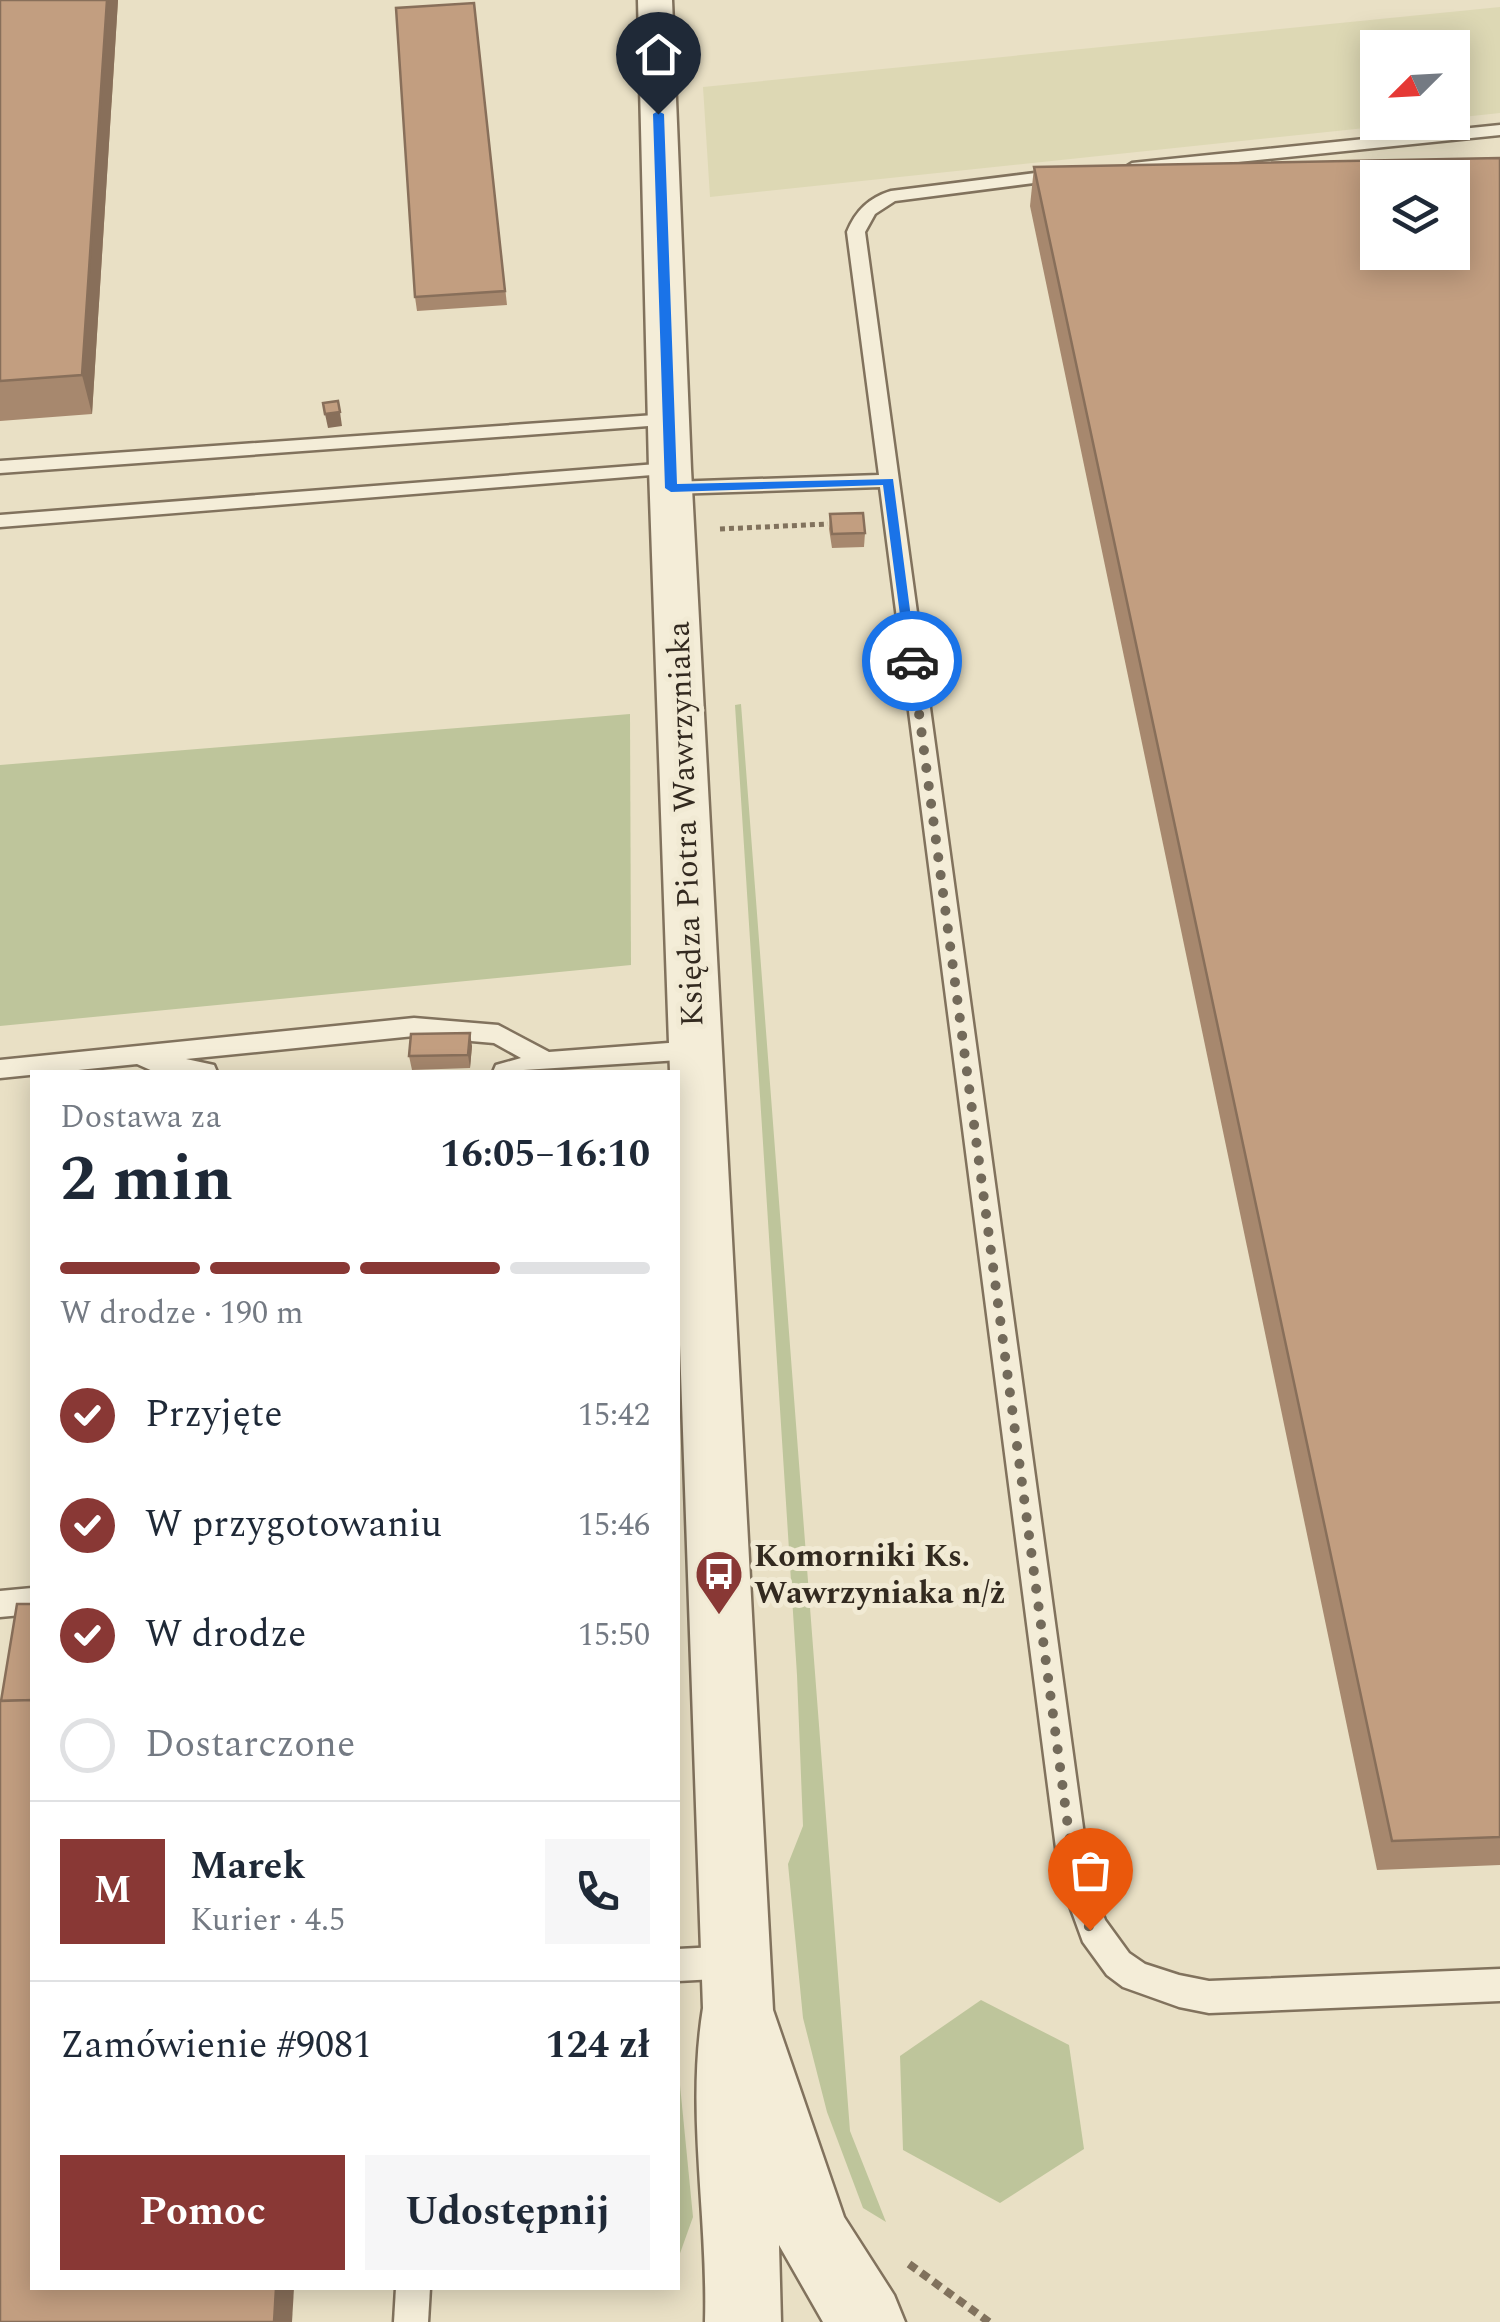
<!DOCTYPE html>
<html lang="pl">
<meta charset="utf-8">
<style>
:root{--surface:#fff;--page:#f6f6f7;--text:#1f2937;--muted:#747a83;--line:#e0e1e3;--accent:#893835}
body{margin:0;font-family:Spectral,serif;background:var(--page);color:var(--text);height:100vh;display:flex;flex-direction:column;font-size:38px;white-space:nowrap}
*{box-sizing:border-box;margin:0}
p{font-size:32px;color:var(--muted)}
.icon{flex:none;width:55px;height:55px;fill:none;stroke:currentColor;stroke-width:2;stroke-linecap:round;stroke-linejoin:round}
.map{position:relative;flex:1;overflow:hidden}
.side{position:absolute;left:30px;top:1070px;width:650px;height:1220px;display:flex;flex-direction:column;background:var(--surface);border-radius:0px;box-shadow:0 5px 25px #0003}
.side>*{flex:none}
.needle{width:65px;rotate:246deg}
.buttons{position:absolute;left:1360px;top:30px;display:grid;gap:20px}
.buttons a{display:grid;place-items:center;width:110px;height:110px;border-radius:0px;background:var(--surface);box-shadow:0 5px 25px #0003;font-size:50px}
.pin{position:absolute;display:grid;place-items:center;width:85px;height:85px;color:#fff;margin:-102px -42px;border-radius:50% 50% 50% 0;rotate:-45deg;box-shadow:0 0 10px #0007}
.pin .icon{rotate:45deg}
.courier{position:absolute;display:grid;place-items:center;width:100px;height:100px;margin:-50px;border:8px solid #1a73e8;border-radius:50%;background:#fff;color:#222;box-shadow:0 2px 12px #0007}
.summary em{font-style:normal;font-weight:700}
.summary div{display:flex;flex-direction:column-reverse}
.summary{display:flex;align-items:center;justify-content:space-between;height:170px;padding:0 30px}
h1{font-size:65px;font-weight:700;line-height:75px}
.bar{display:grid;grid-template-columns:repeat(4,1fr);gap:15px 10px;align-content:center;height:120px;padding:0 30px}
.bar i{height:12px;border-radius:8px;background:var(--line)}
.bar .on{background:var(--accent)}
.bar p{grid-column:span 4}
.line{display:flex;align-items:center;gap:25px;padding:0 30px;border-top:2px solid var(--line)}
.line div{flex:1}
.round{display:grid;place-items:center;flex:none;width:105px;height:105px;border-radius:0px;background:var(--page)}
ol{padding:0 30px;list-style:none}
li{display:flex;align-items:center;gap:30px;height:110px}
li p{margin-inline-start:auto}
li .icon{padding:10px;border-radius:50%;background:var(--accent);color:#fff;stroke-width:4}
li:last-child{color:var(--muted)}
li i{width:55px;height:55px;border:5px solid var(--line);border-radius:50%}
.cta{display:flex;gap:20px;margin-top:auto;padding:20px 30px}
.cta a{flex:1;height:115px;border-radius:0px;background:var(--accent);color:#fff;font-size:40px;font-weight:700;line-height:115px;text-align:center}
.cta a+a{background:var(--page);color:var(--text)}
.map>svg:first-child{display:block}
.farmland{fill:#ddd8b4}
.green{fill:#bec59b}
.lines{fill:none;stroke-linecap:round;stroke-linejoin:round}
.service-casing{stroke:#81725d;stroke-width:5}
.tertiary-casing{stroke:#81725d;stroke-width:5}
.path-far1{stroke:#81725d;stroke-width:5;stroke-dasharray:5 4;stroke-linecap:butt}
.path{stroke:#81725d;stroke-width:8;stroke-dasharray:9 6;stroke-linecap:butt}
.service{fill:#f4edd8;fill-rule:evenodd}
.tertiary{fill:#f4edd8;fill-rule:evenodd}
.wall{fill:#a7886e}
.shaded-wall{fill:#886f5a}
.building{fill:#c29e80;stroke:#886f5a;stroke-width:2.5;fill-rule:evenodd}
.route{fill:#1a73e8}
.done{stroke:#736a5a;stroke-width:10;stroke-dasharray:0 18}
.labels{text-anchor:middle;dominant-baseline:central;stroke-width:10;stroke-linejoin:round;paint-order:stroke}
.street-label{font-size:32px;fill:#332a20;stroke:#f1ead4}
.poi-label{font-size:32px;font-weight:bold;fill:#332a20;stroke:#f1ead4;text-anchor:start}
</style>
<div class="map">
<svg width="1500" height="2322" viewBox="0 0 1500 2322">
<rect width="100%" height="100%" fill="#e9e0c5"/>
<path class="farmland" d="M1500,7v106l-47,5 -1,-70h-74v74l35,1 -703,74 -7,-110z"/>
<g class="green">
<path d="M741,704l109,1427 36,91 -23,-14 -36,-96 -24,-94 -15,-154 15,-38 -6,-151 -62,-970z"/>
<path d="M630,714l1,251 -631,61v-261z"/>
<path d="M981,2000l88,45 15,104 -84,54 -97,-53 -3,-94z"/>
<path d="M678,2065l15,152 -15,42z"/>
</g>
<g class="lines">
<g class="service-casing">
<g id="service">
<path d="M1500,125v10l-368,38 -8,-5 8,-5z"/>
<path d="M1067,169l6,1v8l-178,23 -20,13 -10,18 225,1647 15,41 24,33 16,11 34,11 30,6 291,-12v32l-291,12 -30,-6 -56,-20 -16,-12 -24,-33 -23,-63 -180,-1392 -209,7 -10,-6 10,-6 208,-7 -32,-243c9,-22 22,-34 44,-41z"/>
<path d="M669,414l7,2v8l-676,49v-12z"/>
<path d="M670,463l7,2v8l-677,54v-12z"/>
<path d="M414,1018l84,7 51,27 146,-11 9,3 3,6 -3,6 -9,3 -202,13 3,-7 25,-7 -27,-15 -80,-7 -228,23 28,6 3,7h-62l-18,-8 -137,14v-18z"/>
<path d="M32,1588v26l-32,3v-26z"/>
<path d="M735,1946l11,5 5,11 -5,11 -11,5 -57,3v-32z"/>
<path d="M396,2288h34l-2,34h-34z"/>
</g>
</g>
<g class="tertiary-casing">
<path id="tertiary" d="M638,0h34l19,469 82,1541 71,207 50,78 11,27h-82l-44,-77 2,77h-76c3,-106 -19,-209 -2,-314l-25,-721v-215h-8l-21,-603z"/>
</g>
<path class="path-far1" d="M720,529l108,-5"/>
<path class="path" d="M909,2264l80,58"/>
<use href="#service" class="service"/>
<use href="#tertiary" class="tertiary"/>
</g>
<g class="wall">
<path d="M0,0h118l-26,414 -92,7z"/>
<path d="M474,3l33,302 -90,6 -2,-14z"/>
<path d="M1500,158v1707l-123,5 -347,-1664 4,-39z"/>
<path d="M830,514l35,19 -1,14 -32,1 -3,-19z"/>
<path d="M472,1046l-2,22 -58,2 -3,-14z"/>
</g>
<g class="shaded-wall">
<path d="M107,0h11l-26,414 -10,-39z"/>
<path d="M340,412l2,14 -14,2 -3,-14z"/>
<path d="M470,1033l2,13 -2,22 -2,-13z"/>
<path d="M276,2288h18l-2,34h-18z"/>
</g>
<g class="building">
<path d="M0,0h107l-25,375 -82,6z"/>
<path d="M474,3l31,288 -90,6 -19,-289z"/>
<path d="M1500,158v1679l-108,4 -358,-1674zM1378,178h74v74h-74z"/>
<path d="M338,401l2,11 -15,2 -2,-11z"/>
<path d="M863,513l2,20 -33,1 -2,-20z"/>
<path d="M470,1033l-2,22 -59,1 2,-22z"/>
<path d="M17,1604h15v96l-31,1z"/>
<path d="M32,1700v588h244l-2,34h-274v-621z"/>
</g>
<path class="route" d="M658,111l6,3 13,370 216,-5 24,185 -11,-3 -23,-176 -212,7 -6,-4 -12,-374z"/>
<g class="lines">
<path class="done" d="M912,661l163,1218 15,51"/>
</g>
<defs>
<g id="bus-pin" transform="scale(2.5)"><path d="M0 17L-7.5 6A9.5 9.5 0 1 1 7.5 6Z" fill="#893835" stroke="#f1ead4"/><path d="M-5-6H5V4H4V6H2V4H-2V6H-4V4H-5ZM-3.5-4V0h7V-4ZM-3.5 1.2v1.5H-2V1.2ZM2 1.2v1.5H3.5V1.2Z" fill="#fff"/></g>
</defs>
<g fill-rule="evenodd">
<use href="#bus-pin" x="719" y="1574"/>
</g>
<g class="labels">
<g class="street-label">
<text transform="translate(686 824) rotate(-92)">Księdza Piotra Wawrzyniaka</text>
</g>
<g class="poi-label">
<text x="754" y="1556">Komorniki Ks.<tspan x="754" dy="37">Wawrzyniaka n/ż</tspan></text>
</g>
</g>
</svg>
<div class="buttons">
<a><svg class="needle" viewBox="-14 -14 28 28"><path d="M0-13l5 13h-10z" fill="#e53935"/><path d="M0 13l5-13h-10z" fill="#747a83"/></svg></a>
<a><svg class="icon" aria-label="layers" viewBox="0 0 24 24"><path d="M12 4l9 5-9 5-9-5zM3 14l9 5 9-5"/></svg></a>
</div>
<div class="pin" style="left:1090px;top:1930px;background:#ea580c"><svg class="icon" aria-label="bag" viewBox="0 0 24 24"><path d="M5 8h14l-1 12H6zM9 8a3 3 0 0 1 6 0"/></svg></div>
<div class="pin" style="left:658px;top:114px;background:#1f2937"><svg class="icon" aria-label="home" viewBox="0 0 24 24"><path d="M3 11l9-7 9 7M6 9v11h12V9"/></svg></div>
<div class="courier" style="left:912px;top:661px"><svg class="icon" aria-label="car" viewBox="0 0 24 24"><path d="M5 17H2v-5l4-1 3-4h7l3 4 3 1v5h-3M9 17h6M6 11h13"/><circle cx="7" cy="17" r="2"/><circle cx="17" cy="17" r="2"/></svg></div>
<section class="side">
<div class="summary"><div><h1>2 min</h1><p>Dostawa za</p></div><em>16:05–16:10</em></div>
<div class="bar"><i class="on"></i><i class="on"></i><i class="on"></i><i></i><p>W drodze · 190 m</p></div>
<ol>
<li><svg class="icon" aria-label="check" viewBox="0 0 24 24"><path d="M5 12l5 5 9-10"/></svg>Przyjęte<p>15:42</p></li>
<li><svg class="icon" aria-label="check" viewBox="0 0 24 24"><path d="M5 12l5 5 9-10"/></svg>W przygotowaniu<p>15:46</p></li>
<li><svg class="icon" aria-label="check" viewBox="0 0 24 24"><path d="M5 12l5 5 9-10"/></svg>W drodze<p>15:50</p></li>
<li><i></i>Dostarczone</li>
</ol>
<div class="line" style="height:180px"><b class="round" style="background:var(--accent);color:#fff">M</b><div><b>Marek</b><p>Kurier · 4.5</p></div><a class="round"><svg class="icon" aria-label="phone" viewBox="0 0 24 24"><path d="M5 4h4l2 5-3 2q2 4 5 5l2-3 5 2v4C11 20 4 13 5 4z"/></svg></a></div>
<div class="line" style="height:130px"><div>Zamówienie #9081</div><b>124 zł</b></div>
<div class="cta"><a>Pomoc</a><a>Udostępnij</a></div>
</section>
</div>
